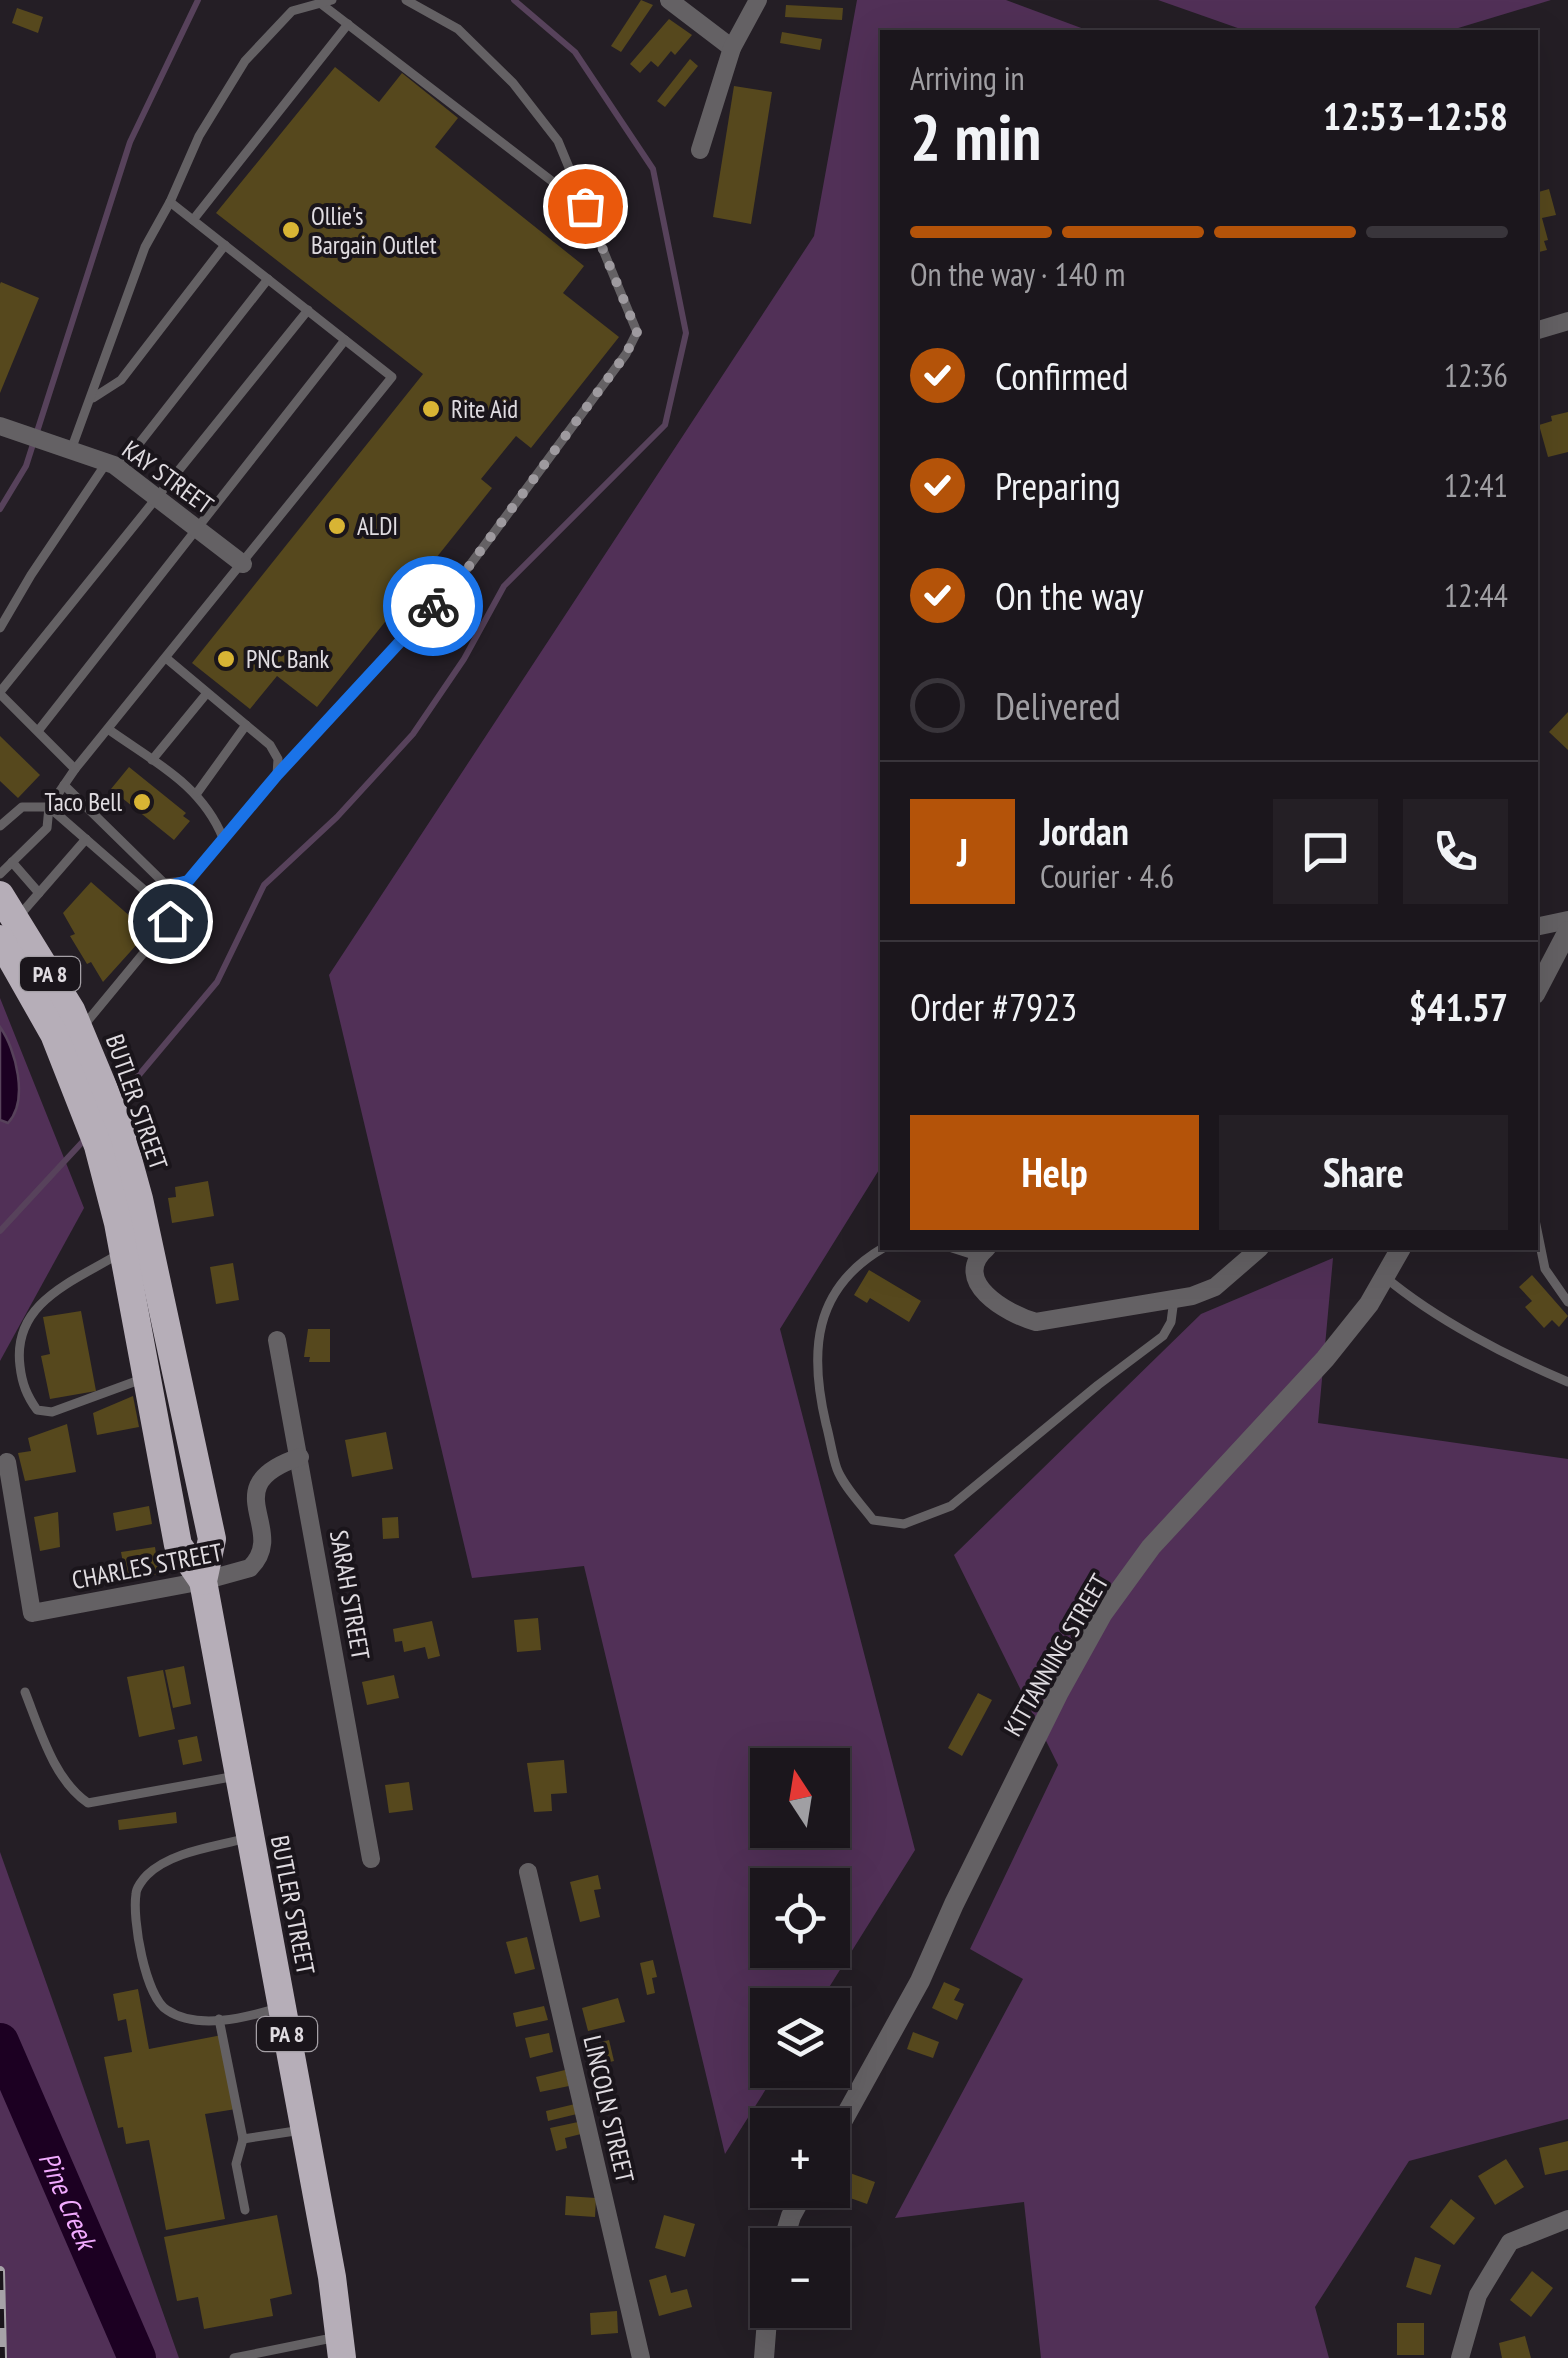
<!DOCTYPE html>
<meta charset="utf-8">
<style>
:root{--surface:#1b161c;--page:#241f25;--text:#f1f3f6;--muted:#a09fa3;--line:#39353b;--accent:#b45309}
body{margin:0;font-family:"PT Sans Narrow",sans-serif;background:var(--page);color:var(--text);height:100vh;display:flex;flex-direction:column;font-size:38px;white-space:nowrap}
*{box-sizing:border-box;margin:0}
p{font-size:32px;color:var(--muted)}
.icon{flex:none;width:55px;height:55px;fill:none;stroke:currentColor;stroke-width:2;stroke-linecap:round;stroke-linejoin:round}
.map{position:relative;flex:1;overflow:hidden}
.side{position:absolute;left:880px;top:30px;width:658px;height:1220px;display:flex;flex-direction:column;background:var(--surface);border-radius:0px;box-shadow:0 10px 40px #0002,0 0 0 2px var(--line)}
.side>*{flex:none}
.needle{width:65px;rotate:348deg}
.fabs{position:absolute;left:750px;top:1748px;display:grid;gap:20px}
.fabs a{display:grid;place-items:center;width:100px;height:100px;border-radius:0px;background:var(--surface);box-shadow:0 10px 40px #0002,0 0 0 2px var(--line);font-size:50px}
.pin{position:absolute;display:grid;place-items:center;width:85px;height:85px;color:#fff;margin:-42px;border:5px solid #fff;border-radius:50%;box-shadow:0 2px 10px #0007}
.courier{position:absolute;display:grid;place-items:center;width:100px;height:100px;margin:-50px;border:8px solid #1a73e8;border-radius:50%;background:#fff;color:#222;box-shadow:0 2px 12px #0007}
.overview em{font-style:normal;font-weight:800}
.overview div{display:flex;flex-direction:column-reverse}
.overview{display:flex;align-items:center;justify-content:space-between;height:170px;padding:0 30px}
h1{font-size:65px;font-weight:800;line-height:75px}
.bar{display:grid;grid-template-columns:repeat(4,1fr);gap:15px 10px;align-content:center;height:120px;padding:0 30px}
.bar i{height:12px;border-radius:8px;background:var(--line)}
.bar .on{background:var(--accent)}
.bar p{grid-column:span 4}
.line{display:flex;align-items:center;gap:25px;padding:0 30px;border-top:2px solid var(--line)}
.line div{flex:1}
.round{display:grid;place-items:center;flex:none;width:105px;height:105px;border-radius:0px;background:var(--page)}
ol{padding:0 30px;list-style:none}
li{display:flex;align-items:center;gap:30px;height:110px}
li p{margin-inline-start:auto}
li .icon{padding:10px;border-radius:50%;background:var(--accent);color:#fff;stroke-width:4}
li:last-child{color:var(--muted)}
li i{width:55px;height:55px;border:5px solid var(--line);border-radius:50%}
.cta{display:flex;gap:20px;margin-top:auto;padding:20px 30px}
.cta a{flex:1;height:115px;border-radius:0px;background:var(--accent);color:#fff;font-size:40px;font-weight:800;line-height:115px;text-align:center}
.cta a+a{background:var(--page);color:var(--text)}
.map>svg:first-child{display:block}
.green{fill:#513057;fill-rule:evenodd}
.water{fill:#1c0022;stroke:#57425b;stroke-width:2.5}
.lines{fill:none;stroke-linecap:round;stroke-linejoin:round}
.stream{stroke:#57425b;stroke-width:6}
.river{stroke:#1c0022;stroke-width:38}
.building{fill:#56481d}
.service{stroke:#646164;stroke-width:9}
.minor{stroke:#646164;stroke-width:18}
.tertiary{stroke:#646164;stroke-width:20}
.trunk{stroke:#b6aeb8;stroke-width:28}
.rail-casing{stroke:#a6a2a7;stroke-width:10}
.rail{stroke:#1a151b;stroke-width:6;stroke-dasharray:19;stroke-linecap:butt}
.done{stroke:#9e9a9f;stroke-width:10;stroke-dasharray:0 18}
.route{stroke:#1a73e8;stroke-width:12}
.poi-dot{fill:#d8b434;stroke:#1a151b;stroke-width:4}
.labels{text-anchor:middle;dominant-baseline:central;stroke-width:8;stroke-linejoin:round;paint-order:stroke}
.shield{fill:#1a151b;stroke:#a5a0a6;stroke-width:2.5}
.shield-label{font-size:22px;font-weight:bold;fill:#e0dce1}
.poi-label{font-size:25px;fill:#e0dce1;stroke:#1a151b;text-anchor:start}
.street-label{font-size:25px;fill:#e0dce1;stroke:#1a151b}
.water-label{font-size:28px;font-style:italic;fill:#f1aafe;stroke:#1a151b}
</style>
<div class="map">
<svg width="1568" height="2358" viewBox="0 0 1568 2358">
<rect width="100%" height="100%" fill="#241e25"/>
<g class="green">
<path d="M857,0h149l86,32h-210v1133l-102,164 135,521 -97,155h-50v65h10l-53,84 -141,-588 -112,12 -143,-603 485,-739zM832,1765v65h-64v-65zM832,1885v65h-64v-65z"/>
<path d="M1158,0h393l-106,32h-196z"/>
<path d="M0,998l84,210 -84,153z"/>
<path d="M1333,1258l-15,165 250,36v660l-159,42 -94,146 14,51h-288l-17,-156 -129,16 128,-239 -53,-30 88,-184 -104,-210 247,-241z"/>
<path d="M0,1852l179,506h-179z"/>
</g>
<path class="water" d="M0,1027c16,22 29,74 8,96l-8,-3z"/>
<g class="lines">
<g class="stream">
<path d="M0,509l26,-43 104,-324 68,-142"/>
<path d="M118,1100l99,-118 47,-97 73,-68 76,-83 51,-75 40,-73 161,-161 21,-92 -33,-164 -78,-117 -61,-52"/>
<path d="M0,1231l87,-94"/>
</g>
<path class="river" id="s1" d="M0,2042l137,316"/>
</g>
<g class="building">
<path d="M641,0l12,5 -32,47 -10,-6z"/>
<path d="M786,5l57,3 -1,12 -57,-3z"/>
<path d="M17,8l26,9 -5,16 -26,-10z"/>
<path d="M669,19l23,16 -17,20 -4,-4 -13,16 -7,-6 -11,12 -10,-9z"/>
<path d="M782,32l40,7 -2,11 -40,-7z"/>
<path d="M690,59l8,7 -33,41 -8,-6z"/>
<path d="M335,67l44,35 23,-29 56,45 -23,29 149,119 -21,27 56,44 -88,111 -15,-12 -35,43 11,9 -175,219 -40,-31 -27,33 -58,-46 231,-289 -207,-161z"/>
<path d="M734,86l38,6 -21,132 -38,-7z"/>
<path d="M1549,189l7,26 -14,3 6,22 -4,1 3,9 -12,3v-60z"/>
<path d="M1,282l38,16 -39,95v-109z"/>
<path d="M1568,412v40l-20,5 -9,-32 13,-4 -1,-5z"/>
<path d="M1568,712v38l-19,-18z"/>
<path d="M0,736l40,39 -22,23 -18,-17z"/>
<path d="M129,767l57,46 -3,3 7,5 -16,19 -63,-51z"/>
<path d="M91,882l57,50 -45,50 -12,-20 -4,2 -17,-28 5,-2 -12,-21z"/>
<path d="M208,1181l6,35 -42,7 -4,-25 8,-1 -1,-10z"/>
<path d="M233,1263l6,37 -23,4 -6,-37z"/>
<path d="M869,1270l52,31 -12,21 -39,-24 -3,5 -13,-8z"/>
<path d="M1532,1275l36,41 -9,11 -7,-7 -8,8 -19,-21 7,-6 -13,-14z"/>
<path d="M81,1311l15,80 -46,8 -9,-43 9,-2 -7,-37z"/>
<path d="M308,1329h22v33h-21l1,-5h-6z"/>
<path d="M133,1396l6,31 -42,8 -4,-22z"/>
<path d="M67,1424l9,48 -51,9 -7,-28 13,-2 -3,-13z"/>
<path d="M386,1432l7,37 -41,8 -7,-37z"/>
<path d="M149,1506l3,18 -36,7 -3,-18z"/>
<path d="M58,1512l2,35 -20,4 -6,-34z"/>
<path d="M398,1517l1,21 -16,1 -1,-21z"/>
<path d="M155,1547l4,27 -33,5 -5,-27z"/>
<path d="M538,1618l3,32 -24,2 -3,-32z"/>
<path d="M432,1621l8,35 -12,3 -3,-12 -21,5 -2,-11 -7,1 -2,-13z"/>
<path d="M184,1666l7,38 -18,4 -8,-38z"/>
<path d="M163,1670l12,59 -36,8 -12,-60z"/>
<path d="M394,1675l5,23 -32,7 -5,-23z"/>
<path d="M978,1693l14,7 -30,56 -14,-8z"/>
<path d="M197,1736l5,25 -19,4 -5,-25z"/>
<path d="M564,1760l3,33 -16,1 1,17 -18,1 -7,-49z"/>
<path d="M409,1782l4,28 -24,3 -4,-28z"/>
<path d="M176,1812l1,11 -58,7 -1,-10z"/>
<path d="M598,1875l3,14 -7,1 6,27 -20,5 -10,-40z"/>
<path d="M527,1937l8,32 -20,5 -9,-32z"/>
<path d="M653,1960l4,17 -5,1 3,15 -8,2 -7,-32z"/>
<path d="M944,1982l16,7 -6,11 10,4 -7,16 -25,-12z"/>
<path d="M138,1989l11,60 73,-14 14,74 -31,5 20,105 -59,11 -17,-90 -23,4 -3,-17 -5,1 -14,-71 28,-5 -6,-33 -8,2 -5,-27z"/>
<path d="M618,1998l7,24 -37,9 -6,-23z"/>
<path d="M544,2006l4,14 -32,7 -3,-14z"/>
<path d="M913,2032l26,10 -6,16 -26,-9z"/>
<path d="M549,2033l4,19 -23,6 -5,-20z"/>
<path d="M609,2040l5,21 -17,4 -5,-20z"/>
<path d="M565,2070l4,16 -29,6 -4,-15z"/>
<path d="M575,2104l2,10 -29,7 -2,-10z"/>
<path d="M578,2122l3,12 -16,4 2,10 -11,3 -6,-23z"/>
<path d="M1568,2141v29l-23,5 -6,-27z"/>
<path d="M1506,2159l18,28 -29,18 -17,-29z"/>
<path d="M847,2172l28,10 -8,22 -28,-10z"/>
<path d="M566,2196l30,2 -1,19 -30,-2z"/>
<path d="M1451,2199l24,19 -21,27 -24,-18z"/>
<path d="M277,2215l15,79 -22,5 3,17 -69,13 -6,-32 -21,4 -13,-64z"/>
<path d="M664,2215l31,9 -10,33 -30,-9z"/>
<path d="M1415,2257l26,8 -10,30 -25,-8z"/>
<path d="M1532,2271l21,17 -22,29 -21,-17z"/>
<path d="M666,2275l5,18 16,-4 5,18 -33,9 -10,-36z"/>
<path d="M617,2311l1,22 -27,2 -1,-22z"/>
<rect x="1397" y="2323" width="27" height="32"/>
<path d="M1525,2336l6,22h-29l-3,-15z"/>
</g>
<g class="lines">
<g class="service">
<path d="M320,3l263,202"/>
<path d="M193,220l155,-196"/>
<path d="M93,398l28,-18 104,-135"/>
<path d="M71,450l74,-203 25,-45 29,-66 46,-75 47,-50 40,-11"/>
<path d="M120,468l148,-189"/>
<path d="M0,628l31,-53 76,-113"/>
<path d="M166,658l104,87 8,14 -1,16"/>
<path d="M0,692l308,-382"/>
<path d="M0,694l75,75"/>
<path d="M108,729c46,33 93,55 115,109"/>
<path d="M38,731l307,-391"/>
<path d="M152,760l55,-67"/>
<path d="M64,785l100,98 24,-2 89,-106 190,-206 159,-215 11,-22 -79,-191 -45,-58 -55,-54 -52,-29"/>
<path d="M197,793l49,-68"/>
<path d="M0,826l22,-19h27l110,96 11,18 -85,103"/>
<path d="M12,862l27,31"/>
<path d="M0,874l47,-46 2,-21 26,-38 317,-392 -222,-175"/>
<path d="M19,916l67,-77"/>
<path d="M170,921l12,-19 -6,-18"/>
<path d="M1535,1220l10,49 23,33"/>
<path d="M883,1248c-70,41 -74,104 -57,176 4,14 6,31 11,45 7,18 24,35 36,51l31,4 47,-18 147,-121 65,-49 8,-14 3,-23"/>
<path d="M952,1248l25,8"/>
<path d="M117,1255c-45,27 -105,48 -97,111 2,18 7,30 17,44l15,2 90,-33"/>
<path d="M1385,1277c50,42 123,80 183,105"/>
<path d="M25,1692c15,38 29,88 63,111l148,-27"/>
<path d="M247,1838c-32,9 -75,13 -100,37 -4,4 -11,13 -11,19 -4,25 9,102 31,116 31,21 80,7 112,-2"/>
<path d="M219,2019l24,120 59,-9"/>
<path d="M243,2139l-7,25 9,46"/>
<path d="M234,2358l103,-21"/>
</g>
<g class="minor">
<path d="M669,0l63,48"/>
<path d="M700,150l32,-102 26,-48"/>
<path d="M1535,331l33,-10"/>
<path d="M0,426l114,39 129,99"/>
<path d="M1535,927l33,-7"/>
<path d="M987,1248c-38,33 20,66 49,74l156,-26 23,-9 45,-39"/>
<path d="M277,1340l94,519"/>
<path d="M7,1462l25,151 171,-32 47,-13c40,-39 -38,-82 50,-111"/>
<path d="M528,1872l113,486"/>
<path d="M1460,2358l18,-63 32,-53 58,-23"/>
</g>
<g class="tertiary">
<path d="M1535,994l33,-63"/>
<path d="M832,2140l88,-159 34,-77 104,-210 45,-81 48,-66 174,-188 44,-55 32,-56"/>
<path d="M782,2245l9,-29 14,-26"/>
<path d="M764,2358l4,-51"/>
</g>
<g class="trunk">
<path d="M0,895l71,115 47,113 21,76 73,340 -9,42 129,696 10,81"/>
<path d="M0,939l54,95 44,112 20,77 60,322 25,36"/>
</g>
<g class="rail-casing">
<path id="rail" d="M0,2271l2,87"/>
</g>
<use href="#rail" class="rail"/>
</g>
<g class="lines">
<path class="done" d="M433,606l34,-37 159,-215 11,-22 -52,-126"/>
<path class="route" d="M170,921l12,-19 -6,-18 12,-3 89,-106 156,-169"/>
</g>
<g class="poi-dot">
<circle cx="291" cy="230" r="10"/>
<circle cx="431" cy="409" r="10"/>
<circle cx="337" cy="526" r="10"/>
<circle cx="226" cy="659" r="10"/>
<circle cx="142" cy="802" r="10"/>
</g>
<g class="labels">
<g class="shield">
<rect x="20" y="957" width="60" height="34" rx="8"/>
<rect x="257" y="2017" width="60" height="34" rx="8"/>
</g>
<g class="shield-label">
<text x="50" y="974">PA 8</text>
<text x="287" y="2034">PA 8</text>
</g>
<g class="poi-label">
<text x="311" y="216">Ollie's<tspan x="311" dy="29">Bargain Outlet</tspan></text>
<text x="451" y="409">Rite Aid</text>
<text x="357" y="526">ALDI</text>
<text x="246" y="659">PNC Bank</text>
<text x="122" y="802" text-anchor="end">Taco Bell</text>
</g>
<g class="street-label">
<text transform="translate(168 477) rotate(36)">KAY STREET</text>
<text transform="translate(137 1102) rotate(71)">BUTLER STREET</text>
<text transform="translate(147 1566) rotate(-11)">CHARLES STREET</text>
<text transform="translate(350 1595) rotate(80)">SARAH STREET</text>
<text transform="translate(1056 1655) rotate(-60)">KITTANNING STREET</text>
<text transform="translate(293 1905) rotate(79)">BUTLER STREET</text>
<text transform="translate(609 2109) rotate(77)">LINCOLN STREET</text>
</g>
<g class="water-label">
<text stroke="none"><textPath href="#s1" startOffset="172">Pine Creek</textPath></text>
</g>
</g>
</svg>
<div class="fabs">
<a><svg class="needle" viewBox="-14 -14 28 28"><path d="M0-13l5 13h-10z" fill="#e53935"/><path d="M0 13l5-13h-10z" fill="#a09fa3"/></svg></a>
<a><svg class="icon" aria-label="locate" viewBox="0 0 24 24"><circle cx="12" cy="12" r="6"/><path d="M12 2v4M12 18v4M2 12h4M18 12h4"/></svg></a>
<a><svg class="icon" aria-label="layers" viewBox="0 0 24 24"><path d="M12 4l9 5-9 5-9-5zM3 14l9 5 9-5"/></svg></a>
<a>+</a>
<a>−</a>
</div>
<div class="pin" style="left:585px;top:206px;background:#ea580c"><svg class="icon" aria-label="bag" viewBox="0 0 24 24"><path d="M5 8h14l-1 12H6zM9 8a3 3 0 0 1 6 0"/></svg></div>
<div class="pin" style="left:170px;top:921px;background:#1f2937"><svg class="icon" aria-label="home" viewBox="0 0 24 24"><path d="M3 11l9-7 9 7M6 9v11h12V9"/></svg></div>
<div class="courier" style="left:433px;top:606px"><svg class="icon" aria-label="bike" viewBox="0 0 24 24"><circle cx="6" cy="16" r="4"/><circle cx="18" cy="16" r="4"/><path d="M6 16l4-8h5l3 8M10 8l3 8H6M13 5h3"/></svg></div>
<section class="side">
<div class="overview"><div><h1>2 min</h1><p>Arriving in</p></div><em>12:53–12:58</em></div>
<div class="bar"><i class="on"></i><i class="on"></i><i class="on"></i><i></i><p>On the way · 140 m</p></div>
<ol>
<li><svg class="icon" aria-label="check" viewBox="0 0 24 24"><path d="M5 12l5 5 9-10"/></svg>Confirmed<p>12:36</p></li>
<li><svg class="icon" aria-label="check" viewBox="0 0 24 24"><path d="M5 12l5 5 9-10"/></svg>Preparing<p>12:41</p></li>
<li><svg class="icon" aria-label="check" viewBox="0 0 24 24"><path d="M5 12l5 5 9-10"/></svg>On the way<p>12:44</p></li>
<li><i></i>Delivered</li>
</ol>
<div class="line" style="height:180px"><b class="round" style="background:var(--accent);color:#fff">J</b><div><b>Jordan</b><p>Courier · 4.6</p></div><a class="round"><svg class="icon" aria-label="chat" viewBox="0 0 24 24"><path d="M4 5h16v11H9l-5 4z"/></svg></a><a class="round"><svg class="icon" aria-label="phone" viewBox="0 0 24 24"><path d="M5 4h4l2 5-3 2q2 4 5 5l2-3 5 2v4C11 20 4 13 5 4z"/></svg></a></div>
<div class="line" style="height:130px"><div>Order #7923</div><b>$41.57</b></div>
<div class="cta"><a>Help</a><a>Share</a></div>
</section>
</div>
